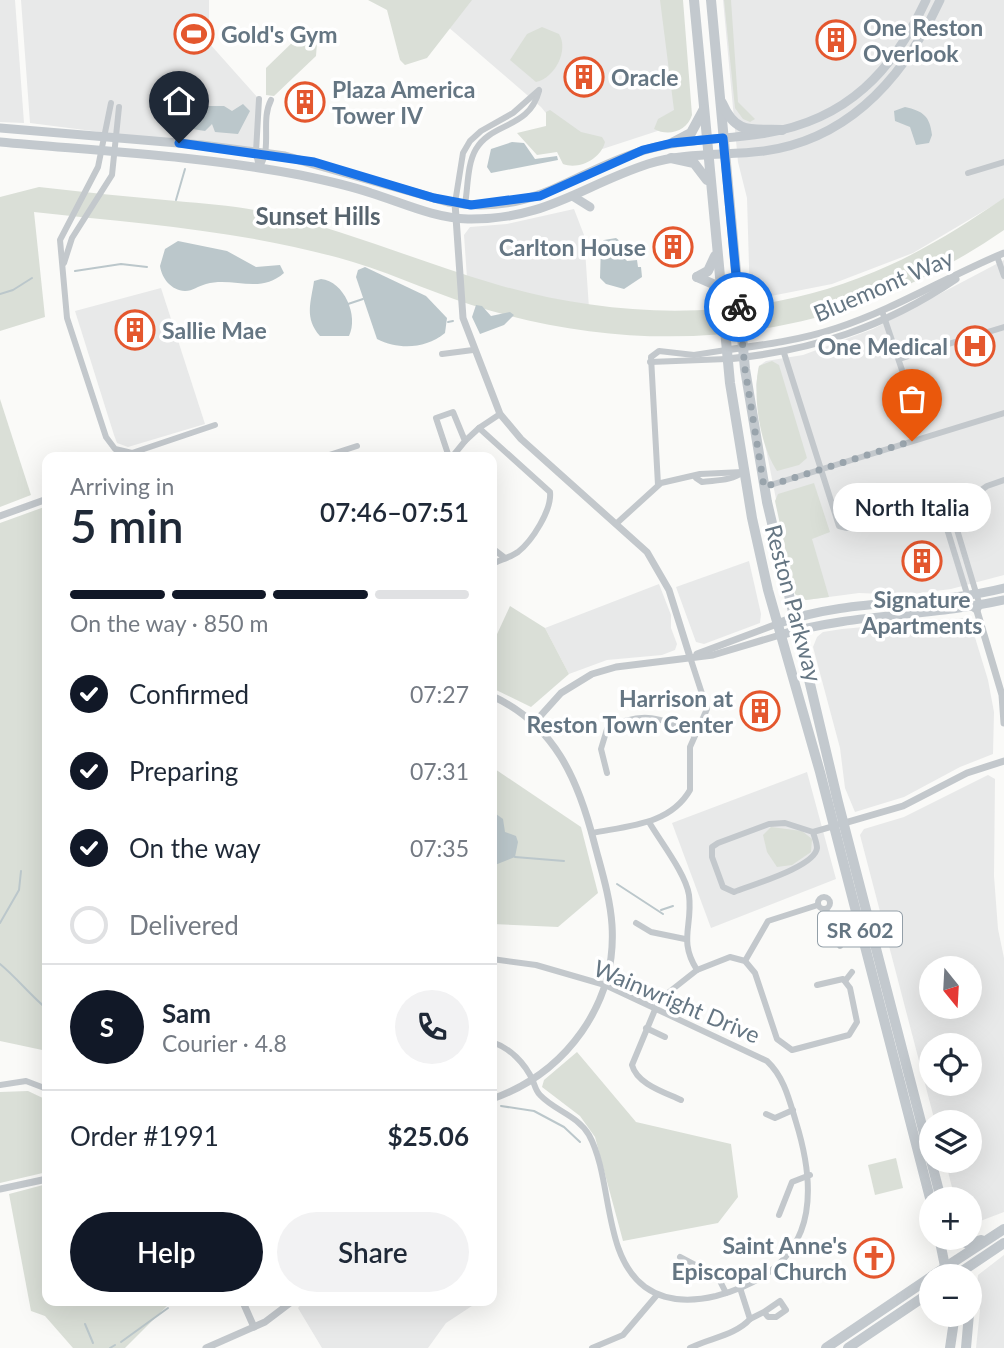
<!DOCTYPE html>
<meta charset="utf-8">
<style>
:root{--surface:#fff;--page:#f2f2f3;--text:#1f2937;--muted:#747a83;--line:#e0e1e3;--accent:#111827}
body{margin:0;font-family:Lato,sans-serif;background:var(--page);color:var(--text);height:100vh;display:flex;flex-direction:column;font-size:26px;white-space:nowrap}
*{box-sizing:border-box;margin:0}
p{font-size:23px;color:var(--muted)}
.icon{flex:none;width:38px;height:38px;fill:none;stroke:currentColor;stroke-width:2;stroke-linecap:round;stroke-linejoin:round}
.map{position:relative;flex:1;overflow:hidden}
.sheet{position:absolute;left:42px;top:452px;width:455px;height:854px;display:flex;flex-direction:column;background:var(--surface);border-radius:14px;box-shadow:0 7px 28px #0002}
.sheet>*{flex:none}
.needle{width:46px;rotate:162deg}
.tools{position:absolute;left:919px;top:956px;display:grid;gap:14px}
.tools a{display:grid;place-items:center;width:63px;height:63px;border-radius:50%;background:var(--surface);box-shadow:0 7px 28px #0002;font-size:35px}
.pin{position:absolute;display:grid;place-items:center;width:60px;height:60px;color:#fff;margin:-72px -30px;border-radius:50% 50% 50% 0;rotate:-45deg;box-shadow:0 0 7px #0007}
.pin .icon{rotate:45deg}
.courier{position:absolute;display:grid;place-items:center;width:70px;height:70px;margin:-35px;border:5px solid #1a73e8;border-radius:50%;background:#fff;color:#222;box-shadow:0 2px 9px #0007}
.bubble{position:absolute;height:49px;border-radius:24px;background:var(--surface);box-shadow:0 7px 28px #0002;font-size:23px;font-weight:600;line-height:49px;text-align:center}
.head em{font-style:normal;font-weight:600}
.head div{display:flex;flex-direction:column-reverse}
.head{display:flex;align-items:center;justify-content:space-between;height:119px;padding:0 28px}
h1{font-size:46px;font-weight:600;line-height:52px}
.bar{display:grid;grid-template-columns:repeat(4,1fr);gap:10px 7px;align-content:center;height:84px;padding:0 28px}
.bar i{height:9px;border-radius:5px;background:var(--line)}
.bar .active{background:var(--accent)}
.bar p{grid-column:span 4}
.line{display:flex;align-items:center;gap:18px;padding:0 28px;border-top:2px solid var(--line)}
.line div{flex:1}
.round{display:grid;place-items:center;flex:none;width:74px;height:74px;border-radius:37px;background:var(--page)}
ol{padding:0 28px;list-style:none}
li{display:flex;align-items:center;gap:21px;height:77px}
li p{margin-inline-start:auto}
li .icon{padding:7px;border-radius:50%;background:var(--accent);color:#fff;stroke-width:4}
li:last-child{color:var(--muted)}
li i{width:38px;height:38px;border:4px solid var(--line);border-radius:50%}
.cta{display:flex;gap:14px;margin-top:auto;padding:14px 28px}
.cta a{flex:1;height:80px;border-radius:42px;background:var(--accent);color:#fff;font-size:28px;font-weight:600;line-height:80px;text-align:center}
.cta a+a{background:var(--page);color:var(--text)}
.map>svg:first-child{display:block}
.built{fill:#e8e9e9;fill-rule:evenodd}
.green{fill:#dadfd7}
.water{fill:#bbc7cb}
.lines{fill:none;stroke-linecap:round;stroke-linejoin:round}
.stream{stroke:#bbc7cb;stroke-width:2}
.minor{stroke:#c3c8cc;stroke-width:6}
.tertiary{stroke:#c3c8cc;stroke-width:7}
.secondary{stroke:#c3c9ce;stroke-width:9}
.primary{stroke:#c3c9ce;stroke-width:10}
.done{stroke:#99a4ac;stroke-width:7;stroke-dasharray:0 12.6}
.route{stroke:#1a73e8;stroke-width:9}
.labels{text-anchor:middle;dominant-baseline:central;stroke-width:7;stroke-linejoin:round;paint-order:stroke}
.shield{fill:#fff;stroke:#939fa8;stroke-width:2}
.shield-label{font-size:21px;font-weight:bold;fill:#657683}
.poi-label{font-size:23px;font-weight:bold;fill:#657683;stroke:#fff;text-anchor:start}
.street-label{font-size:23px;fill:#657683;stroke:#fff}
.neighbourhood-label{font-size:24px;font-weight:bold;fill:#57646e;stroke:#fff}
</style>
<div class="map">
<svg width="1004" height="1348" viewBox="0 0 1004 1348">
<rect width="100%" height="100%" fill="#fafaf8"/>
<g class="built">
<path d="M0,0h15l9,123 -24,-1z"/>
<path d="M21,0h188v43l50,56 -3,53 -226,-29z"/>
<path d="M464,0h208l13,122 -104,34 -40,-49 -94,-81z"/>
<path d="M723,0h281v199l-91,54 -81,31 -82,16 -3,-102 -9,-36z"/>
<path d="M574,209l10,26 5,73 -63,-11 -59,-19 -3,-43 6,-8 37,-3z"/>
<path d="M1004,260v315l-53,14 -46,6 -46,-2 -53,7 -11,-6 -32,-160 -7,-49 3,-19 7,-5 37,-6 70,-26z"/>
<path d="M161,288l44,136 -77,23 -11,-4 -3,-8 -39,-124z"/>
<path d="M749,561l12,53 -1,9 -56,21 -8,-2 -20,-55z"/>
<path d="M659,584l12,31v13l6,16 -2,6 -13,5 -55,5 -38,14 -24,-46z"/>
<path d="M964,618l6,3 18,59 6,32 -1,42 -33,13 -56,30 -49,15 -10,-24 -5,-40 -27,-101 4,-10 6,-5 19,-3z"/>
<path d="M807,772l29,107 -125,49 -39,-105z"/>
<path d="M988,775l7,4 -1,97 4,53 6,29v254l-29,11 -5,-2v-22h-15l-10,-39h25v-38h-35l-75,-287 4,-6 40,-12zM931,968h39v38h-39zM931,1045h39v38h-39z"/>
<path d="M1004,1255v93h-28l4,-38 -4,-18 2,-17z"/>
<path d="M305,1300h176l-35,23 -18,25h-106l-24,-40z"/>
</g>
<g class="green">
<path d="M368,0h104l-45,58 -22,7 -5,-5 -13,-50z"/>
<path d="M660,0h23l9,115c-5,16 -23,22 -38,14l4,-10 16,-9z"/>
<path d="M724,0h7l7,102 17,17 -5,3 -7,-3 -8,-11z"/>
<path d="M542,27l17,7c10,16 -4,44 -23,48l-26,-22 17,-26z"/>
<path d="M307,35l10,8 -1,13 -42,40 -8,-1v-27l33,-32z"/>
<path d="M550,110l31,22 21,5 3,5c-4,17 -26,28 -42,22l-6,-12 -20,3 -20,-22 29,-7v-14z"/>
<path d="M39,187c45,5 91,10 137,14 32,3 62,5 94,12 76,17 147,48 222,70 130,39 273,40 398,-18 40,-18 77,-42 114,-67v32c-156,108 -334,132 -516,80 -46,-13 -89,-34 -135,-48 -104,-31 -211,-38 -319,-50l11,105 -45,14v-134z"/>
<path d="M772,361l7,4 28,93 -8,7 -22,6c-17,-25 -25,-76 -18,-105z"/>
<path d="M0,399l31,96 -31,12z"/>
<path d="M814,483l16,49 -18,7 17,58 -23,3 -11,-6 -20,-93 3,-7z"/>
<path d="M47,506v545l-47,-10v-518z"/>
<path d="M510,606l35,22 24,46 -38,33 -39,-19v-43z"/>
<path d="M492,767l89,60 17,66 -40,34 -66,-3z"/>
<path d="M771,827l31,4 10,8 -1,13 -19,13 -15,2 -10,-15 -4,-17z"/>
<path d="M577,1052l59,70 95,22 7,53 -20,26 -95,18 -28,-104 -15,-21 -38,-29 2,-7z"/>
<path d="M28,1091l19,9v72l-47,11v-91z"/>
<path d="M896,1158l7,30 -28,7 -7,-30z"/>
<path d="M47,1184v116h126l-48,48h-52l-28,-32 -14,-5 -22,-117z"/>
</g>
<g class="water">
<path d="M243,104l7,7 -12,23 -23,-2 -3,-8 -7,7 -19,-3 -2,-9 17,-13h23l8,5z"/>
<path d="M905,107c18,4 25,9 27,28l-3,8 -13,2 -6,-18 -15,-6 -1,-10z"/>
<path d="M512,142l12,1 11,16 22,-3 1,4 -67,13 -4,-6 4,-18z"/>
<path d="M616,238c9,6 4,16 11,23l10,-1 1,7h3l1,10 -18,12 -18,-5 -6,-6 1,-35 3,-3z"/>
<path d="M178,241l49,10 29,16 24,-2 4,8c-25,22 -51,3 -78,11 -8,2 -13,7 -21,7 -14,-1 -23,-12 -25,-25l5,-17z"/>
<path d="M365,267l61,29 21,22 -2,15c-20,16 -46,17 -68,6l-21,-62 2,-7z"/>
<path d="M321,279c23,2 38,37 28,57h-29c-16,-18 -9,-34 -6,-55z"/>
<path d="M476,305l6,1 9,10 19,-4 4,3 -10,10 -24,9 -8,-17z"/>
<path d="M492,811l11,8 2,13 11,4 2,6 -3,15 -20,8h-3z"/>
</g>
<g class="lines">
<g class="stream">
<path d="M176,200l9,-31"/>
<path d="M75,271l46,-7 26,3"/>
<path d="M0,294l13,-4 19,-12"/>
<path d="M348,304l15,-5"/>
<path d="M448,322l5,-1"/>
<path d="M515,857l49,4"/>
<path d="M617,884l46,30"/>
<path d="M661,910l12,-4"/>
<path d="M0,923l19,-33 2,-19"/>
<path d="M0,964c17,14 30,31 47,45"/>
<path d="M501,1106l33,5 30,16 16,15"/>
<path d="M85,1324l8,19"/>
<path d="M121,1342l47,-34"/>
<path d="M110,1348l5,-3"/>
</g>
<g class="minor">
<path d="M111,103l-13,64 -38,73 7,78 39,119 9,12 17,4 83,-28"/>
<path d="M259,168c14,-20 1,-47 12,-68"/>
<path d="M259,168l-3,-16 3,-53"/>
<path d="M968,173l36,-11"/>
<path d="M455,203l8,-50 7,-12 11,-10 32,-18 26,-23"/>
<path d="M465,204c3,-16 2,-40 11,-55 16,-27 53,-20 63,-58"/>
<path d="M997,256l7,20"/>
<path d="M64,263l8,-25 40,-63 7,-68"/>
<path d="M882,311l21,62"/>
<path d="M784,353l55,173 8,2 50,-14 39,-1 24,-8 27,-19 17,-6"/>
<path d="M442,354l31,-4"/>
<path d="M899,359l105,-32"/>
<path d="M650,362l77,-3"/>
<path d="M479,428l21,-14"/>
<path d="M465,441l14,-13 71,64c2,18 -18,49 -32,60 -7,5 -18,8 -26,12"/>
<path d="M323,457l34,-11"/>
<path d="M449,457l-13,-39 17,-6 12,29 -13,16"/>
<path d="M696,478l6,4c14,-2 30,-1 41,-10"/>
<path d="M658,485l-7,-128 8,-6 35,4 32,-5"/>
<path d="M764,487l240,-74"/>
<path d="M946,510l9,13 25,83 -3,5 -6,-4 -27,-88z"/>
<path d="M617,523l44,-40 39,-9 43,-2"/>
<path d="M492,548l13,10"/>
<path d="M607,773l-6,-24 6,-20c34,-19 55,-12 88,6"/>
<path d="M649,822c11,19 37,52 40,73 4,31 -11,45 8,75"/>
<path d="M813,832c1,4 4,11 4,16 -2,19 -66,37 -83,44l-11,-5 -11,-30v-10l6,-4 51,-19 16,-1 28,9 21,-6"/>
<path d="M592,833c35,-7 78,-8 98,-43v-43l17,-38 -17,-52"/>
<circle cx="824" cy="903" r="6"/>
<path d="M826,909l14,37"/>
<path d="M636,923l15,9 34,7"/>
<path d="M492,959l44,6 69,20 162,76c17,16 22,38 29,61 26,84 14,149 -80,174 -25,6 -50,6 -71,-9 -43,-32 -32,-108 -56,-152 -12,-20 -34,-24 -49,-40 -4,-4 -5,-9 -7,-14 -8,-18 -23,-33 -41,-39"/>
<path d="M745,961l23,-40 50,-16"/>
<path d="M845,981l7,-9"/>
<path d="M646,1028l19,9"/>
<path d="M0,1085l26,-4 21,8"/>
<path d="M681,1100c-17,-8 -44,-16 -49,-35l27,-65 38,-30 33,-13 15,4 10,12 22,66 15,11 57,-15 8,-13 -7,-34 -7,-9 -26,6"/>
<path d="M766,1114l9,4 18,-8"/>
<path d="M779,1215l13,-33 18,-7"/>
<path d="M680,1257l38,20 8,16"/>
<path d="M750,1319l14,-7 4,5h8l10,-7 -6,-9 -16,11"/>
<path d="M592,1348l31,-13 34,-40"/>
<path d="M690,1348c20,-10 46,-13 60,-29l-10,-31"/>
</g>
<g class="tertiary">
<path d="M455,203l8,115 37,96 21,25 126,113 22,38 21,67"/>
<path d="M726,350c38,-5 75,-10 111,-22 58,-19 111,-52 167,-75"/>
<path d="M727,359c85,-8 158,-32 229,-80"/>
<path d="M0,516l47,-17"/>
<path d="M977,611l25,84 2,28"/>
<path d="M697,654l80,-30"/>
<path d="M492,696c62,28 86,83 102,146 7,27 16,54 18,83 5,79 -46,148 -120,174"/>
<path d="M534,723l27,-30 31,-19 24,-7 97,-12 67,-20"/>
<path d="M841,824l62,-18 64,-33 37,-12"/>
<path d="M0,1189l47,-10"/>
<path d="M242,1300l12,27"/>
<path d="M206,1348l59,-26 29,-22"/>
</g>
<g class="secondary">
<path d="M0,128l202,17 83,11 163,46c87,15 123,-30 197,-52 40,-12 81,-10 121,-17 81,-13 127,-62 160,-133"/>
<path d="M0,142c99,9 202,14 300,33 24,5 48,10 71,18 32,10 63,25 97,26 78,1 113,-33 180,-55 38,-12 77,-8 116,-13 86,-12 141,-76 176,-151"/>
<path d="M574,197l16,10"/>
<path d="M777,624c73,-27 152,-17 227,-36"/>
<path d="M780,635c73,-22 149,-18 224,-35"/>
</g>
<g class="primary">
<path d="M694,0l36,383 22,135 16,72 52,182 111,430"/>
<path d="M711,0l34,369 22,133 71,300 103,397"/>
<path d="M722,103c14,32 29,26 60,27"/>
<path d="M672,143l19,-10 13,-24"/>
<path d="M671,158l23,5 13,17"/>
<path d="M697,277l11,-6 7,-15"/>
<path d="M697,277l16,7 7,11"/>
<path d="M939,1237l8,39"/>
<path d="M954,1237l14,7 13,-4"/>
<path d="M932,1276l72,-47"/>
<path d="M955,1276l49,-33"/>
<path d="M970,1297v7"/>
<path d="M826,1348l105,-71"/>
<path d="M848,1348l83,-56"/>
<path d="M950,1348l5,-34"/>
<path d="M966,1348l3,-34"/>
</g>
</g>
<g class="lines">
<path class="done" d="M739,307l6,62 19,118 148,-46"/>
<path class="route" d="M179,143l135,19 120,36 37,7 69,-9 103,-46 29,-7 51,-5 16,169"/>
</g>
<defs>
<g id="stadium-ring" transform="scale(2.0125)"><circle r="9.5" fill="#fff" stroke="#e4572e" stroke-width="1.5"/><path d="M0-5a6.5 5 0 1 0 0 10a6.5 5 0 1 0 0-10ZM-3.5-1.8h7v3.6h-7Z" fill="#e4572e"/></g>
<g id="building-ring" transform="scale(2.0125)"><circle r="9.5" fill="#fff" stroke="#e4572e" stroke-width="1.5"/><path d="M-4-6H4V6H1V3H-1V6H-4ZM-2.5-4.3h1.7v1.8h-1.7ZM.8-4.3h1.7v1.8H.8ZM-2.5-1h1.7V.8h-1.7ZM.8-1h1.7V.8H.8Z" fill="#e4572e"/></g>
<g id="hospital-ring" transform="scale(2.0125)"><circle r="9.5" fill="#fff" stroke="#e4572e" stroke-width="1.5"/><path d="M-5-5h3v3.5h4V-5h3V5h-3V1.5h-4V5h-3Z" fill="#e4572e"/></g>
<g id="church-ring" transform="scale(2.0125)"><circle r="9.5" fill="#fff" stroke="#e4572e" stroke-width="1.5"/><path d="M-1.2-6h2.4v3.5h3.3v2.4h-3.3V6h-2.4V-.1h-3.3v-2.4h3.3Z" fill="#e4572e"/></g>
</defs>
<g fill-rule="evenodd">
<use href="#stadium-ring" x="194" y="34"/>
<use href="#building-ring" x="836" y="40"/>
<use href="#building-ring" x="584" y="77"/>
<use href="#building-ring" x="305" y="102"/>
<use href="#building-ring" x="673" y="247"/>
<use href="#building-ring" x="135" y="330"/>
<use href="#hospital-ring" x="975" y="346"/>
<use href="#building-ring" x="922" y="561"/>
<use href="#building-ring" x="760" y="711"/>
<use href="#church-ring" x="874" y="1258"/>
</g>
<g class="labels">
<rect class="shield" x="818" y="911.5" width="84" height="35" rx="5"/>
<g class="shield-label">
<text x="860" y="929">SR 602</text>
</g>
<g class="poi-label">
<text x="863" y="27">One Reston<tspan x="863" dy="26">Overlook</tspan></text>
<text x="221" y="34">Gold's Gym</text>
<text x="611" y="77">Oracle</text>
<text x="332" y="89">Plaza America<tspan x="332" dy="26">Tower IV</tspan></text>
<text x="646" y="247" text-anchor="end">Carlton House</text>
<text x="162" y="330">Sallie Mae</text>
<text x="948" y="346" text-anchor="end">One Medical</text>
<text x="922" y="599" text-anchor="middle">Signature<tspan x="922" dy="26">Apartments</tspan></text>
<text x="733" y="698" text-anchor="end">Harrison at<tspan x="733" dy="26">Reston Town Center</tspan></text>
<text x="847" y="1245" text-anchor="end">Saint Anne's<tspan x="847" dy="26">Episcopal Church</tspan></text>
</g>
<g class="street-label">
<text transform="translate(883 285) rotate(-23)">Bluemont Way</text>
<text transform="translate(794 603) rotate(75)">Reston Parkway</text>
<text transform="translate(677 1001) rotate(23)">Wainwright Drive</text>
</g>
<g class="neighbourhood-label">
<text x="318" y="215">Sunset Hills</text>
</g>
</g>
</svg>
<div class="tools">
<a><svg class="needle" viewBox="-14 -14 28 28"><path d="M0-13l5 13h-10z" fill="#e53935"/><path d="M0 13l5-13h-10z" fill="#747a83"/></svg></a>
<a><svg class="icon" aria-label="locate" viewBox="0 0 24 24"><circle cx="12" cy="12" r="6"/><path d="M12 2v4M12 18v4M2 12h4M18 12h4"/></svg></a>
<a><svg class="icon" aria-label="layers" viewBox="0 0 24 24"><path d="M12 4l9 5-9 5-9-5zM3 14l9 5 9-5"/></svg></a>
<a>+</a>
<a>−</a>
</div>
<div class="pin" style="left:912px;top:441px;background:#ea580c"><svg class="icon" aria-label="bag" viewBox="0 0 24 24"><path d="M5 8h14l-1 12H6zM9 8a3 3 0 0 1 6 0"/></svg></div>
<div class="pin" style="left:179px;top:143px;background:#1f2937"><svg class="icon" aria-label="home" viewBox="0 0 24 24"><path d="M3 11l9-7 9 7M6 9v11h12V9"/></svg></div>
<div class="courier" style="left:739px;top:307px"><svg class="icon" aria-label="bike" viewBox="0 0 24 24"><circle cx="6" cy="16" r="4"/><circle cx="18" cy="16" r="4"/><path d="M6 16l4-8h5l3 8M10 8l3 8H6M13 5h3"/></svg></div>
<div class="bubble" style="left:833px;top:483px;width:158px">North Italia</div>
<section class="sheet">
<div class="head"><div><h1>5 min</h1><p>Arriving in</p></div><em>07:46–07:51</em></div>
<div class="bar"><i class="active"></i><i class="active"></i><i class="active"></i><i></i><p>On the way · 850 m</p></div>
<ol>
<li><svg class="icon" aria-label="check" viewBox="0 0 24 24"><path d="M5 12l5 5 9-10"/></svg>Confirmed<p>07:27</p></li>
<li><svg class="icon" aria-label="check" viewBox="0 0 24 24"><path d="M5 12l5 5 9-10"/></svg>Preparing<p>07:31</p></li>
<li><svg class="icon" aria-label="check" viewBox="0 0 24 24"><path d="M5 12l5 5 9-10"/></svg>On the way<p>07:35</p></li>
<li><i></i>Delivered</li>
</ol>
<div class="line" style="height:126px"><b class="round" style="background:var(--accent);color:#fff">S</b><div><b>Sam</b><p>Courier · 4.8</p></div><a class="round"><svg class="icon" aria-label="phone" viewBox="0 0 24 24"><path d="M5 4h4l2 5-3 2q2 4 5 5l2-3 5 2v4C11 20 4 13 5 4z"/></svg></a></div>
<div class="line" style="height:91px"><div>Order #1991</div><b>$25.06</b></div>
<div class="cta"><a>Help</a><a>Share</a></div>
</section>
</div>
